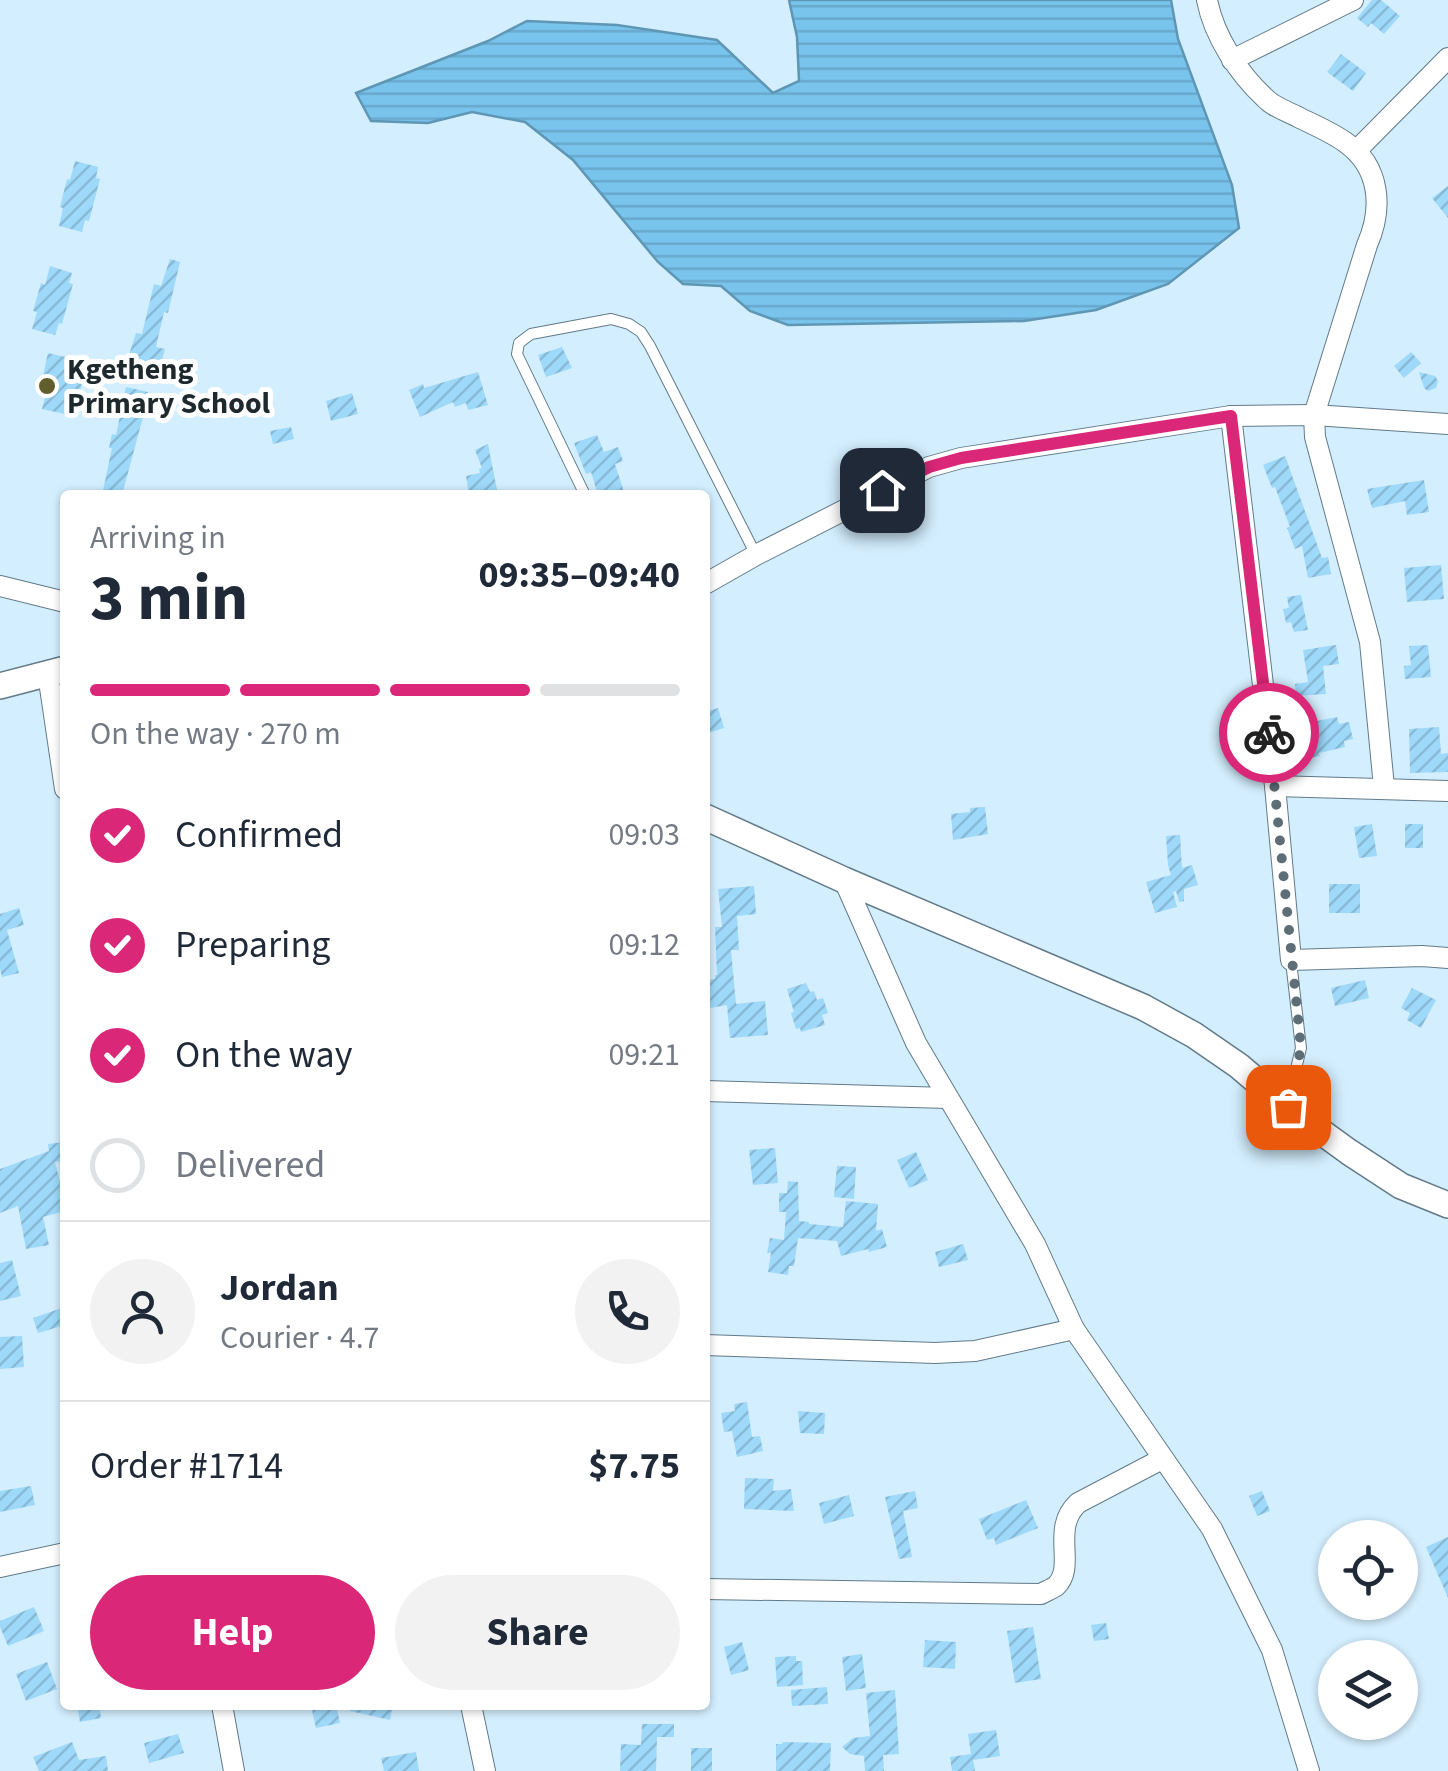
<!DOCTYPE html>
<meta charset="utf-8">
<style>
:root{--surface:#fff;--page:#f2f2f3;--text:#1f2937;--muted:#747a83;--line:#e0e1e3;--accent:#db2777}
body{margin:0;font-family:"Source Sans 3",sans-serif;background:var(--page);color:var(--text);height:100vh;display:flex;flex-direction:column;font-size:38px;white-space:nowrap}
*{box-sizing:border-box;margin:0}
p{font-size:32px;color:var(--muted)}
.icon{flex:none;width:55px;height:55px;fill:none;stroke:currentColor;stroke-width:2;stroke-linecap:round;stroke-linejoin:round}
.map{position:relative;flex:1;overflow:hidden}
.details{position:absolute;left:60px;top:490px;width:650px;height:1220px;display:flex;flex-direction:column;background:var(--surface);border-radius:10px;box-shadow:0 2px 8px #0004}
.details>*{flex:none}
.buttons{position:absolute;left:1318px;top:1520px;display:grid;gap:20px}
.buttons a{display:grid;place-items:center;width:100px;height:100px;border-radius:50%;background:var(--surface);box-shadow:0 2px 8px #0004;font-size:50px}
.pin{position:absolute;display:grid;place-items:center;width:85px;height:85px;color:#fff;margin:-42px;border-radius:20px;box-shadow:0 5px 15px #0006}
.courier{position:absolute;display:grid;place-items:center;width:100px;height:100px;margin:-50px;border:8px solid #db2777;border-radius:50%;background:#fff;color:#222;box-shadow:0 2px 12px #0007}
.overview em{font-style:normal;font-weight:700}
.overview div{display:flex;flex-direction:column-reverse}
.overview{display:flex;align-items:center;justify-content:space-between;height:170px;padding:0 30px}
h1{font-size:65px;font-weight:700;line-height:75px}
.bar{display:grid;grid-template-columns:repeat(4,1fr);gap:15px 10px;align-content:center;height:120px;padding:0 30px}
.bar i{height:12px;border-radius:8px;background:var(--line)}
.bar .selected{background:var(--accent)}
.bar p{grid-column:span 4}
.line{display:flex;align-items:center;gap:25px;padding:0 30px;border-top:2px solid var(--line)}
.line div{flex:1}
.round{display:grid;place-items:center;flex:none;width:105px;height:105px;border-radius:52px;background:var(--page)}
ol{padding:0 30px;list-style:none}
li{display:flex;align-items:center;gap:30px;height:110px}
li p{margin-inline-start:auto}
li .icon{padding:10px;border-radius:50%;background:var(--accent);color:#fff;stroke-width:4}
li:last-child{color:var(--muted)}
li i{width:55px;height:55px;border:5px solid var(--line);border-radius:50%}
.action{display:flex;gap:20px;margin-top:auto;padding:20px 30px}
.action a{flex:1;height:115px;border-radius:60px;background:var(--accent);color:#fff;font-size:40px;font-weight:700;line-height:115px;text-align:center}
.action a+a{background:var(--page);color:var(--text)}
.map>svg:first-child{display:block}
.water{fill:url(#water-rules);stroke:#5e96b4;stroke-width:2.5}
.building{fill:url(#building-hatch)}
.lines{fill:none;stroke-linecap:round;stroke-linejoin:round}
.service-casing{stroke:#627a88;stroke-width:12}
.minor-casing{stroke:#627a88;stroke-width:22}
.tertiary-casing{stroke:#627a88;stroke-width:28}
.service{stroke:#fff;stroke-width:10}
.minor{stroke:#fff;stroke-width:20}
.tertiary{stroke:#fff;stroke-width:25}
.done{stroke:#5d6e77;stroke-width:10;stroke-dasharray:0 18}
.route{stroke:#db2777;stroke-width:12}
.poi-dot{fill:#615e2b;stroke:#fff;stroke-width:4}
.labels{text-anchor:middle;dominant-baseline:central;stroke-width:10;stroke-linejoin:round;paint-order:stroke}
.poi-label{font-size:30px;font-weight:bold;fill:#1e292e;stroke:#fff;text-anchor:start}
</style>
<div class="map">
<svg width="1448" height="1771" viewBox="0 0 1448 1771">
<defs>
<pattern id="water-rules" width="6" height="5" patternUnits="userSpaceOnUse" patternTransform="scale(2.5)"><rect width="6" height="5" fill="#79c4ed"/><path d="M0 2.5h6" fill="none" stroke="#68a8cc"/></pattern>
<pattern id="building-hatch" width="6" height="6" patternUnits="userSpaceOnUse" patternTransform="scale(2.5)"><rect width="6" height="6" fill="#9ed9fa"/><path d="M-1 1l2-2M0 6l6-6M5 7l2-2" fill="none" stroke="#88bad7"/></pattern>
</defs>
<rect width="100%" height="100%" fill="#d3eefe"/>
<path class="water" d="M789,0h382l7,39 54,146 7,43 -71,56 -72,26 -72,11 -236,4 -38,-14 -29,-25 -38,-2 -25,-22 -85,-102 -48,-38 -53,-10 -44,11 -57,-2 -15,-28 132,-52 39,-20 90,4 100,15 56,53 26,-12 -2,-44z"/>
<g class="building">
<path d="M1372,0h9l19,16 -16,18 -13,-11 -3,4 -11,-9z"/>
<path d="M1341,54l25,19 -13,18 -26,-19z"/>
<path d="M75,161l23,6 -2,11 4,1 -11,42 -4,-1 -3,12 -23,-6 4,-18 -3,-1 7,-28 3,1z"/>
<path d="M1448,186v32l-16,-20z"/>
<path d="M170,259l10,3 -12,51 -4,-1 -8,35 9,2 -5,18 -33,-6 9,-28 6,1 12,-50 7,2z"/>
<path d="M50,266l22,7 -3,10 4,1 -11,40 -3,-1 -4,12 -23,-6 5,-17 -4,-1 8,-28 4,2z"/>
<path d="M562,347l10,21 -26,9 -8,-22z"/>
<path d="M1411,352l10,11 -17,15 -10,-12z"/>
<path d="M48,353l39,9 -13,54 -32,-7 6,-23 -7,-1z"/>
<path d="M478,372l10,33 -20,5 -2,-7 -11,4 -2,-5 -33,15 -11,-27 14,-6 1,4z"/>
<path d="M1419,372l16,4 3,5 -2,7 -8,3 -4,-3z"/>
<path d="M126,387l22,5 -5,25 -21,78h-20l10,-47h-3l3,-14 4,1z"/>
<path d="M352,393l6,21 -27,7 -5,-20z"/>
<path d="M291,427l3,12 -21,5 -3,-13z"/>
<path d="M597,435l7,17 14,-5 5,14 -8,3 10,31h-27l-7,-23 -5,2 -12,-31z"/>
<path d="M488,444l10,51h-29l-3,-19 14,-3 -1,-4 3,-1 -7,-18z"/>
<path d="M1285,456l37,102 6,-1 3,17 -23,4 -6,-32 -7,3 -8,-21 3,-1 -15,-40 -3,1 -9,-23z"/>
<path d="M1424,480l5,32 -22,3 -2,-14 -33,7 -5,-19z"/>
<path d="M1441,565l3,34 -37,3 -3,-34z"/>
<path d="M1301,595l7,35 -14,2 -3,-10 -5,1 -3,-14 6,-1 -2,-11z"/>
<path d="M1336,645l3,19 -16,2 3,28 -30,2 -1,-12 13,-2 -5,-32z"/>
<path d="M1428,645l3,32 -26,2 -1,-13 7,-1 -2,-19z"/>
<path d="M718,708l6,20 -19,6v-22z"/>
<path d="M1337,717l2,7 10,-2 4,17 -9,2 1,6 -26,6 1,3 -19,4 -7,-30 19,-4 -1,-4z"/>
<path d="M1439,727l2,27 7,-1v19l-38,1 -1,-44z"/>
<path d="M985,807l3,27 -35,6 -2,-26 19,-2v-4z"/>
<path d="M1372,824l5,32 -18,2 -5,-31z"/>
<rect x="1405" y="824" width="18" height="24"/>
<path d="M1180,835l2,33 10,-3 6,20 -14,4v12l-5,1 -3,-11 -3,1 4,15 -22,6 -9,-31 25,-7 -3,-10 -2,-29z"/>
<rect x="1329" y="884" width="31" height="29"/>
<path d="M754,886l2,28 -19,2 2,34h-8l5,54 29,-3 3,34 -38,3 -3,-33 -22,4v-29l10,-1v-4h2l-2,-48h7l-4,-38z"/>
<path d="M19,908l5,17 -17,5 12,43 -17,4 -2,-8v-55z"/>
<path d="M1365,980l4,18 -34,8 -4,-18z"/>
<path d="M806,983l4,9 4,-1 3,9 6,-2 5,15 -6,2 3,10 -24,7 -1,-4 -4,1 -5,-16 3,-1 -7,-23z"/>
<path d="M1412,988l24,12 -15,28 -14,-8 3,-7 -9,-5z"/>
<path d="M65,1142v19l-10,1 10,39v10l-22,6 6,28 -23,4 -8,-43 -18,7v-44l49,-18 -1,-7z"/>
<path d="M775,1148l3,35 -25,2 -4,-35z"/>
<path d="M916,1152l12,28 -19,8 -12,-28z"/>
<path d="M837,1166l19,1 -2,32 -20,-2z"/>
<path d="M788,1181l10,1 1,39 10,1v2l34,3 3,-26 32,3 -2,27 6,-2 5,18 -18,5 -1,-3 -27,7 -4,-15 -39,-3 -4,28h-5l-1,9 -20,-3 3,-19h-4l3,-15 14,2 2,-28h-7v-19h8z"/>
<path d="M963,1244l5,16 -29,7 -4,-15z"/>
<path d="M12,1260l9,36 -21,5v-38z"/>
<path d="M65,1307v18l-27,8 -5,-15z"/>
<path d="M22,1336l2,31 -24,2v-32z"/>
<path d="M747,1402l5,35 8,-1 3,15 -26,6 -5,-26 -8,1 -3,-19 14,-2 -1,-7z"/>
<path d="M798,1411l27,2 -1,21 -24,-1z"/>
<path d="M745,1478l29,1 -1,12 18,-2 3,22 -50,-2z"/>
<path d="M31,1486l4,19 -35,7v-21z"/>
<path d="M915,1491l3,17 -15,3 9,46 -13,2 -14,-62z"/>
<path d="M1262,1491l8,20 -13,5 -8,-20z"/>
<path d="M849,1495l5,21 -30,8 -5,-21z"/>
<path d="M1026,1500l12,28 -42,17 -2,-7 -7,2 -8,-21z"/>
<path d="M1448,1537v61l-22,-51z"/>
<path d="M34,1607l10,24 -36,15 -8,-19v-6z"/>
<path d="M1106,1623l3,16 -15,2 -3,-16z"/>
<path d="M1033,1627l8,52 -26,4 -8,-52z"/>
<path d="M925,1640l31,2 -1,27 -32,-2z"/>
<path d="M742,1642l7,28 -18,5 -7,-28z"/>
<path d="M862,1654l4,34 -20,3 -4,-34z"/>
<path d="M796,1656v5h6l1,24 -26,2 -2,-30z"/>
<path d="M47,1662l10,27 -31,12 -10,-27z"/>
<path d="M827,1687l1,17 -36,2 -1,-16z"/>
<path d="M895,1690l4,64 -16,1 1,16h-19l-1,-15 -14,-2 -8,-7 11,-9 17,-2 -4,-43z"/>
<path d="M77,1705h22l2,13 -21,4z"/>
<path d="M336,1705l4,18 -24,5 -4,-18z"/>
<path d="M351,1705h42l-3,15 -40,-9z"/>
<path d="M642,1724h32v13h-17l-1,34h-36l1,-27 20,1z"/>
<path d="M996,1730l4,26 -27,4 2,11h-23l-2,-14 21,-3 -3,-20z"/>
<path d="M178,1734l6,19 -35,10 -5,-20z"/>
<path d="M72,1742l7,18 27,-4 2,15h-69l-6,-14z"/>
<path d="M783,1742l48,1 -1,28h-54v-27h6z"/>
<rect x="691" y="1748" width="21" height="23"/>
<path d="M416,1752l3,19h-35l-3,-13z"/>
</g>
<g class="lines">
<g class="service-casing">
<g id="service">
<path d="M585,495l-68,-141 2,-11 12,-9 80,-15 18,5 12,8 9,14 106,209"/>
<path d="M1287,1106l14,-58 -10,-87"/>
</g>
</g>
<g class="minor-casing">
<g id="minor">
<path d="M1207,0c7,36 31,73 58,98 8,9 22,13 33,19 16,8 33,15 47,25 36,25 38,67 22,103l-53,170 1,22 55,205 14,145"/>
<path d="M1232,60l121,-60"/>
<path d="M1356,151l92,-93"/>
<path d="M1231,416l44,370 16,174 131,-4 26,2"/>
<path d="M705,584l51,-29 157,-80 16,-8 32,-9 270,-42 83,-1 134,9"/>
<path d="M0,586l65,16"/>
<path d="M48,674l17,115"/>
<path d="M1275,786l173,5"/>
<path d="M844,880l72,163 119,201 39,85 138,200 60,121 37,121"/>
<path d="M705,1091l243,7"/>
<path d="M705,1345l230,8 40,-2 99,-22"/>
<path d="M0,1567l65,-14"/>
<path d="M705,1589l336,5c5,-3 11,-5 15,-8 21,-20 -6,-57 22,-83l84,-44"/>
<path d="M222,1705l12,66"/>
<path d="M471,1705l14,66"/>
</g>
</g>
<g class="tertiary-casing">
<g id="tertiary">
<path d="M0,686l65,-17"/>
<path d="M705,817l139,63 299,127 51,28 45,31 48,41 62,45 52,34 47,19"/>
</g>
</g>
<use href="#service" class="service"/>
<use href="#minor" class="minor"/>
<use href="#tertiary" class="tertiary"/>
</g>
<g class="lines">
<path class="done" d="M1269,733l32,315 -13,59"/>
<path class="route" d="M882,490l47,-23 32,-9 270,-42 38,317"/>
</g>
<circle class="poi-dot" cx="47" cy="386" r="10"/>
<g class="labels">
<g class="poi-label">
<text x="67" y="369">Kgetheng<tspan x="67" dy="34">Primary School</tspan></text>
</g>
</g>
</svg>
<div class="buttons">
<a><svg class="icon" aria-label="locate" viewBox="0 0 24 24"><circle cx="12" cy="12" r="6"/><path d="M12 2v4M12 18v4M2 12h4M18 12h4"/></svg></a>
<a><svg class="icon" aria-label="layers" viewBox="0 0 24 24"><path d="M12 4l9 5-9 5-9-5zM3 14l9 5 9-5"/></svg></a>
</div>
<div class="pin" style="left:1288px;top:1107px;background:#ea580c"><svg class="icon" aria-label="bag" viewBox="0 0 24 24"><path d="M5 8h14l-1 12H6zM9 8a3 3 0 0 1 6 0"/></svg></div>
<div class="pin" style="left:882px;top:490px;background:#1f2937"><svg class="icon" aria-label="home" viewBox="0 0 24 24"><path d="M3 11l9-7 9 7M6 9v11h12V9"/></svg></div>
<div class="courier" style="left:1269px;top:733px"><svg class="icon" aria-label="bike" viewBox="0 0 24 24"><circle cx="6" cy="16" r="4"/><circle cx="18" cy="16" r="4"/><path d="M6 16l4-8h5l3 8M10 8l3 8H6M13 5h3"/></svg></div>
<section class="details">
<div class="overview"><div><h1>3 min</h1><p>Arriving in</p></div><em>09:35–09:40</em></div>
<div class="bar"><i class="selected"></i><i class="selected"></i><i class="selected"></i><i></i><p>On the way · 270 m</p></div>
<ol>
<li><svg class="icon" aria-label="check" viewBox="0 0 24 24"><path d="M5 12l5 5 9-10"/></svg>Confirmed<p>09:03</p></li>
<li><svg class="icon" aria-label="check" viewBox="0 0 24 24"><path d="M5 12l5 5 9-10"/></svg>Preparing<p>09:12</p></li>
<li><svg class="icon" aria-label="check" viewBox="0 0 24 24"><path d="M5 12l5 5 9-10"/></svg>On the way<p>09:21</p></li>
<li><i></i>Delivered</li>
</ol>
<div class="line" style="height:180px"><a class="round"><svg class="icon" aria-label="person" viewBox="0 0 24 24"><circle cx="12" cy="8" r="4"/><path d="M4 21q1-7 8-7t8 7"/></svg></a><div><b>Jordan</b><p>Courier · 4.7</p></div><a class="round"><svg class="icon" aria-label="phone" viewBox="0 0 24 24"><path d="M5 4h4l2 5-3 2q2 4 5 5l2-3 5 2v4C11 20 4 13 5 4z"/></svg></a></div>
<div class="line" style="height:130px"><div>Order #1714</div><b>$7.75</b></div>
<div class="action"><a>Help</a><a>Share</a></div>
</section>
</div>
